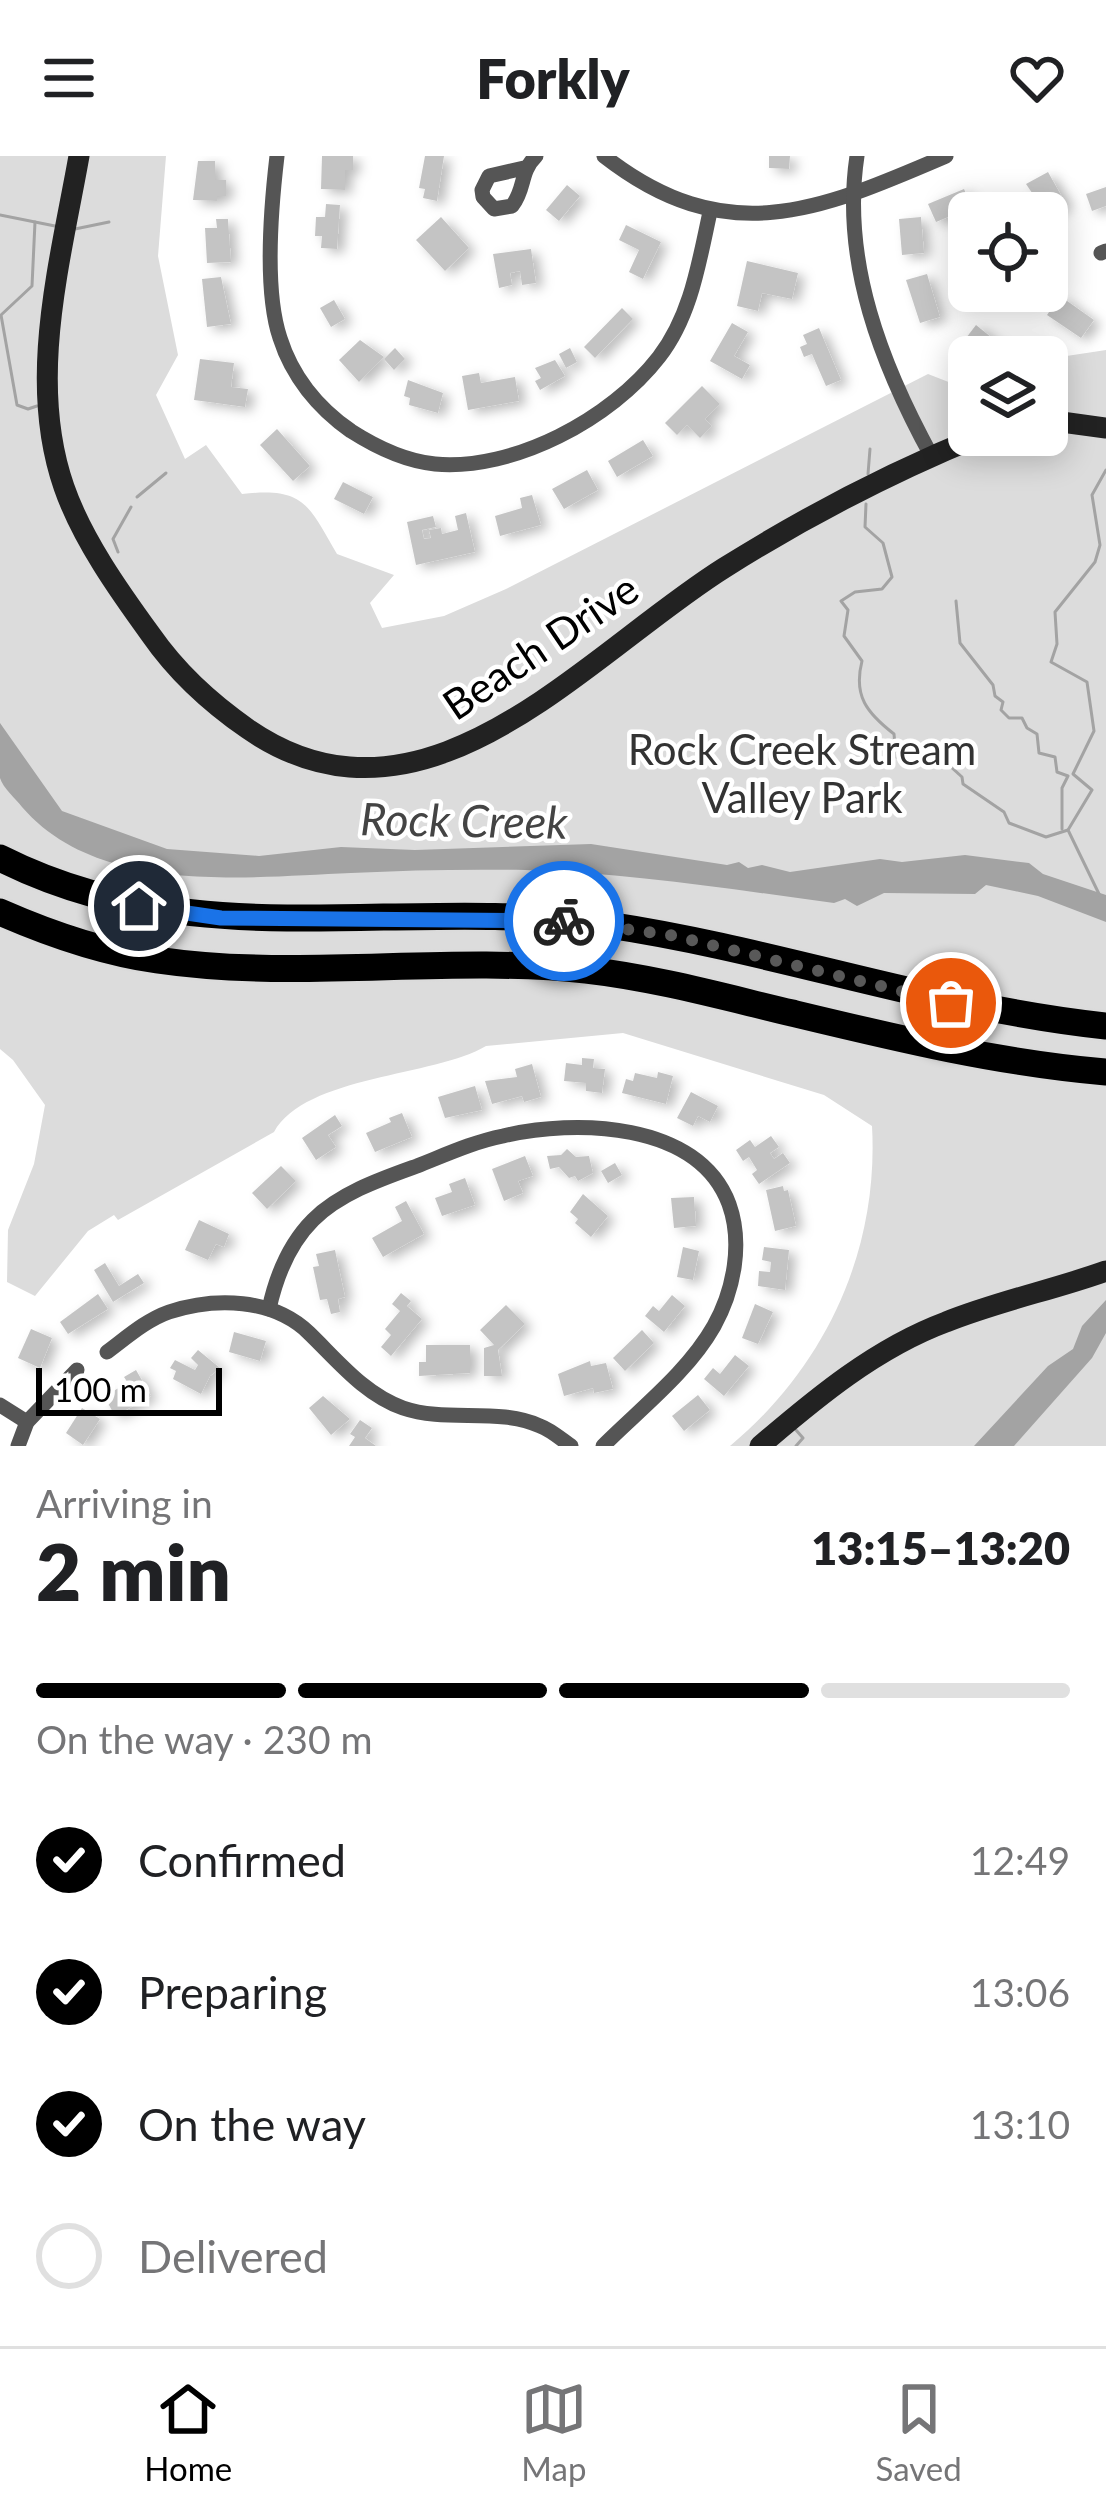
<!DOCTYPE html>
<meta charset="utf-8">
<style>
:root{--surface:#fff;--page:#f2f2f2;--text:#202124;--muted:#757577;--line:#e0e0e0;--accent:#000}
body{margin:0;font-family:Lato,sans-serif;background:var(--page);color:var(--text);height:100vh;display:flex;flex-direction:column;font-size:45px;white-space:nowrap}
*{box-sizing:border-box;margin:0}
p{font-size:39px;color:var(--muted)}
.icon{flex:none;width:66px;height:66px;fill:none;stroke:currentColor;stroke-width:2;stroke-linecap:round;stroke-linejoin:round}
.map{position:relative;height:1290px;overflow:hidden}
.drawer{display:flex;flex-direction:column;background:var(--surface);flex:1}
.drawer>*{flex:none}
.buttons{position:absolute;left:948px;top:36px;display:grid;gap:24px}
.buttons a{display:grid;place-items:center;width:120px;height:120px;border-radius:18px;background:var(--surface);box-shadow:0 6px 30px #0003;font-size:60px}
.scale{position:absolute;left:36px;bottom:30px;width:186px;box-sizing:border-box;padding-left:12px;border:6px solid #000;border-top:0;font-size:33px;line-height:42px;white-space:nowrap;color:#000;-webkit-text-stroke:9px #fff;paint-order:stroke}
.pin{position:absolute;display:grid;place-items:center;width:102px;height:102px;color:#fff;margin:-51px;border:6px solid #fff;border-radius:50%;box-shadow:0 3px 12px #0007}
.courier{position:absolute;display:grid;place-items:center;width:120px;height:120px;margin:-60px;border:9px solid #1a73e8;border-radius:50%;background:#fff;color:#222;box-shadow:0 3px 15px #0007}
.overview em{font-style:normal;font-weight:800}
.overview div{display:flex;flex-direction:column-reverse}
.overview{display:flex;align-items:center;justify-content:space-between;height:204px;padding:0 36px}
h1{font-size:78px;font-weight:800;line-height:90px}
.bar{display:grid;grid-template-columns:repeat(4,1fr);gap:18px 12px;align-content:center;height:144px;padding:0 36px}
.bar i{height:15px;border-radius:9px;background:var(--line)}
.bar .selected{background:var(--accent)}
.bar p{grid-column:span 4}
ol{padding:0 36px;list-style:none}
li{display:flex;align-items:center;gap:36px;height:132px}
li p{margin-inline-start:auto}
li .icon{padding:12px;border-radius:50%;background:var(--accent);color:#fff;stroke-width:4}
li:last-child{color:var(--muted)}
li i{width:66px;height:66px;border:6px solid var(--line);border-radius:50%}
header{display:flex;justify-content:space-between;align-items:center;height:156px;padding:0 36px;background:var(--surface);font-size:54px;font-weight:800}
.tab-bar{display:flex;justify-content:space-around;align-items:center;height:168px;border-top:3px solid var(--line);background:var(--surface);font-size:33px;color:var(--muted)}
.tab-bar a{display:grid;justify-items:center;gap:6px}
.tab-bar .selected{color:var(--accent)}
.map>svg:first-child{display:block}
.green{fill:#dcdcdc}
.water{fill:#a3a3a3}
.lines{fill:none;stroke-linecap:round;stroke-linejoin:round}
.stream{stroke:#a3a3a3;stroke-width:3}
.building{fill:#c4c4c4;filter:url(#shadow)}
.highway-casing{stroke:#dbdbdb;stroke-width:32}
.street{stroke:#555;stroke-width:15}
.secondary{stroke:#222;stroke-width:21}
.highway{stroke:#000;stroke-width:27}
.done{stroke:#595959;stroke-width:12;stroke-dasharray:0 21.6}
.route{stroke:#1a73e8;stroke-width:15}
.labels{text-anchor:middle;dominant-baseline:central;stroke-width:9;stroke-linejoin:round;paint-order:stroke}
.street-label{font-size:42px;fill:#000;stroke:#fff}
.park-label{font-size:42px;fill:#333;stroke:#fff}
.water-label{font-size:45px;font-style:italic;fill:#444;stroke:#fff}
</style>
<header><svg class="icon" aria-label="menu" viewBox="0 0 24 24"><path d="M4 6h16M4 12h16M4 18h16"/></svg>Forkly<svg class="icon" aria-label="heart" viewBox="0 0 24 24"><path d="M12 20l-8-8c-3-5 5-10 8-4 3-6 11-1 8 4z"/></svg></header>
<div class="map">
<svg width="1106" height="1290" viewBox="0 0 1106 1290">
<defs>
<filter id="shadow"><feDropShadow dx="7" dy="4" stdDeviation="6" flood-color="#0004"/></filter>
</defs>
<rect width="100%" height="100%" fill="#fff"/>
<path class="green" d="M0,0h166l-8,100 20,99 -22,40 29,64 21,-14 36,49c62,-7 66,10 95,60l57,21 -24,28 12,25 62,-12 62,-27 422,-215 41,16v45h78v-76l59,-9v1096h-376c95,-79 149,-195 142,-320l-48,-31 -201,-62 -137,13c-52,31 -180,29 -212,86l-156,88 -4,-5 -26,16 -53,65 -28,-14 1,-52 26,-66 11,-59 -32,-45 -13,-11z"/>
<g class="water">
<path d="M0,567l62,88 105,38 92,7 82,-9 74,3 176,-6 136,21 12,-3 9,6 14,-3 28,7 90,-13 22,3 63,-7 64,8 14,11 63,21v27l-68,-26 -52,-11 -11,9 -91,-1 -27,13 -12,-7 -11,4c-104,-14 -205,-30 -309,-33 -58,-1 -117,0 -174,3 -105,4 -252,23 -329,-66 -6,-8 -19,-19 -22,-29 0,-15 0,-39 0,-55z"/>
<path d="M1106,1144v33l-14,25 -78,88h-40l74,-80 25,-17 9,-23z"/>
</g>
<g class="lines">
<g class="stream">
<path d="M0,59l55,11"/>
<path d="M35,66l-3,64 -31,29 16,90 11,4 9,-3"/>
<path d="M75,73l34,-7"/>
<path d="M868,318l2,-25"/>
<path d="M137,341l29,-24"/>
<path d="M866,348l-1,23 18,16 9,34 -10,12 -27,3 -14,9 7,9 -4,26 18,25c-9,35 5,52 32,73l2,23 25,2 17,-4 24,22 1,7 41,28 5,11 37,14 22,-7"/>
<path d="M118,396l-5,-13 18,-32"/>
<path d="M956,445l4,42 33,42 2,11 8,6 -2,8 8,8h13l5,10 10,6 2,19 16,4 2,15 11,4 -6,12v41"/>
<path d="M1100,740l-32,-66 24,-40 -19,-16 21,-43 -7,-49 -36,-20 6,-18 -2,-32 40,-50 5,-17 -8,-50 14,-25"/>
<path d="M796,1290l7,-8 -7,-8"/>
</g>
</g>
<g class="building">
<path d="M322,0h31v14h-8v20l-24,-1z"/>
<path d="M425,0h19l-7,45 -14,-3 2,-9 -6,-1z"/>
<path d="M769,0h21l-1,13 -20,-1z"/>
<path d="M198,5h17v19h11v16h-9v5l-24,-1z"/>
<path d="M1048,16l18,32 -19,11 -21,-31z"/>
<path d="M567,29l13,11 -21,25 -13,-11z"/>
<path d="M1106,31v19l-14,5 -6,-17z"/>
<path d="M964,33l8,18 -36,15 -8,-18z"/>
<path d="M1017,44l5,13h-24l-2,-4z"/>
<path d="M326,48l14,1 -3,44 -16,-1 1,-12h-7l1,-19h9z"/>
<path d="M441,61l28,31 -24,23 -29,-31z"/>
<path d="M921,61l3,36 -22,2 -3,-36z"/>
<path d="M216,63h12l3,43 -24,1 -2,-35h12z"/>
<path d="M626,69l35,17 -18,37 -14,-7 10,-22 -20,-10z"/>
<path d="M531,93l5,34 -14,2 -2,-14 -10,2 2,12 -13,3 -6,-34z"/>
<path d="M747,105l51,12 -6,26 -30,-6 -4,18 -21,-5z"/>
<path d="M927,118l13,43 -20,6 -14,-43z"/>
<path d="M221,121l10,47 -24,3 -5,-48z"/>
<path d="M1060,140l34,24 -13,18 -34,-23z"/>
<path d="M334,144l11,19 -14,8 -11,-19z"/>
<path d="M622,152l11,11 -38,39 -11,-11z"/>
<path d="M732,167l16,9 -14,24 16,9 -8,14 -32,-18z"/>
<path d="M976,169l31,25 -5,7h-20l-19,-15z"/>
<path d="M819,172l22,52 -15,6 -14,-32 -8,3 -4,-10 7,-3 -4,-9z"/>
<path d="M360,184l24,17 -25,25 -20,-22z"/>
<path d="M395,192l10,11 -11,11 -10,-11z"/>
<path d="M570,192l7,14 -11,6 -7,-14z"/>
<path d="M200,203l34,4 -3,24 17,2 -3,18 -51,-7z"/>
<path d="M555,204l10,16 -25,14 -5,-9 6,-3 -6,-10z"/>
<path d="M479,217l2,10 34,-6 4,24 -51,9 -6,-34z"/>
<path d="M408,224l35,13 -5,20 -29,-8 1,-7 -6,-2z"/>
<path d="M702,230l18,18 -15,15 7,7 -12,12 -13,-13 -10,10 -12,-12z"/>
<path d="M277,273l33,37 -17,15 -33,-36z"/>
<path d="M643,284l10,16 -36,21 -9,-16z"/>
<path d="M587,314l11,20 -34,19 -12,-20z"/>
<path d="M343,326l30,15 -9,17 -30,-15z"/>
<path d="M532,339l9,30 -41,11 -5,-20 27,-8 -2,-10z"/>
<path d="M466,357l9,39 -59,13 -9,-43 26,-6 3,11 -14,3 2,9 7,-1 -2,-8 12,-2 1,6 16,-4 -3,-14z"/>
<path d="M582,902l12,1 -1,9 12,1 -3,24 -16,-2v-8l-22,-2 2,-18 16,2z"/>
<path d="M532,908l9,33 -17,5 -2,-6 -30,8 -7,-23 32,-4 -2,-8z"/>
<path d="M658,916l15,4 -7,28 -44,-11 4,-14 7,2 2,-8 22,5z"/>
<path d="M475,930l7,24 -37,8 -7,-21z"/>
<path d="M691,936l27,14 -8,16 -12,-6 -5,10 -16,-8z"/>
<path d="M402,957l10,24 -37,15 -9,-19 25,-11 -2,-4z"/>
<path d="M335,959l7,11 -14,9 8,12 -20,13 -14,-22z"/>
<path d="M771,980l8,11 -9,6 4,6 9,-6 7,10 -31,21 -7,-10 5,-4 -8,-13 -6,4 -7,-11 14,-10 5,7z"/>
<path d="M567,993l9,8 13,-1 4,17 -15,8 -3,-5 -6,2 -10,-11 -9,2 -3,-13 14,-1z"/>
<path d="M525,1000l8,20 -15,5 5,12 -19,8 -12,-32z"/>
<path d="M615,1007l7,12 -14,8 -7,-12z"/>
<path d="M281,1010l15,15 -29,28 -15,-16z"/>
<path d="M465,1022l10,27 -33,11 -7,-18 17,-6 -3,-8z"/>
<path d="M783,1030l1,5 4,-1 8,36 -21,5 -9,-41z"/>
<path d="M583,1038l25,22 -17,21 -16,-14 3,-4 -8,-7z"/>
<path d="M694,1041l2,29 -22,2 -3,-30z"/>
<path d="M406,1045l18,33 -41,23 -11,-19 30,-17 -7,-14z"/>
<path d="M199,1064l30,14 -5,13 -8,-3 -8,16 -23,-10z"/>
<path d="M683,1091l16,4 -6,29 -16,-3z"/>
<path d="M764,1091l25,3 -4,40 -27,-4 1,-15 11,1 1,-10 -9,-2z"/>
<path d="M335,1094l10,47 -7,2 2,13 -9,2 -4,-15 -7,1 -7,-33 6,-1 -3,-12z"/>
<path d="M105,1107l14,23 19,-12 6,9 -31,19 -19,-32z"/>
<path d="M401,1137l10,8 -4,5 15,13 -31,37 -10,-9 10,-12 -6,-6 15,-18 -8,-7z"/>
<path d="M98,1138l10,15 -40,25 -8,-12z"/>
<path d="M672,1139l13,11 -21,26 -19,-16 8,-10 6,5z"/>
<path d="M755,1148l18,8 -15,32 -16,-6z"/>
<path d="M506,1149l19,19 -27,26 4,26h-18v-28l10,-3 -14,-15z"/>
<path d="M31,1173l21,9 -12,30 -22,-10z"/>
<path d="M642,1174l12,13 -29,28 -12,-13z"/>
<path d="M234,1176l32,9 -6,20 -31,-9z"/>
<path d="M426,1189h44v28l-51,3v-14h7z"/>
<path d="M198,1194l22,18 -10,8 -9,18 -28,-15 3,-8 -6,-3 5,-8 20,10 3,-5 -7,-7z"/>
<path d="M735,1199l14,11 -25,30 -20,-17 9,-11 7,6z"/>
<path d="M590,1205l1,5 15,-3 7,26 -19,4 -1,-5 -29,8 -6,-22z"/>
<path d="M136,1214l15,26 -36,20 -11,-20 24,-13 -4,-6z"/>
<path d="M698,1239l12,15 -26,21 -12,-15z"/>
<path d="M323,1240l27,23 -19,16 -22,-27z"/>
<path d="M82,1252l18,11 -17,26 -17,-12z"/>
<path d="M360,1264l12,8 -7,10 11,8h-27l6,-9 -5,-3z"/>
</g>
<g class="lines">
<g class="highway-casing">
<g id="highway">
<path d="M0,702c200,101 399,37 608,67 168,25 328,83 498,101"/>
<path d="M0,756c50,22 102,40 157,48 142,21 287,-5 429,10 70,8 138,27 206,43 104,25 207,50 314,59"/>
</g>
</g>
<g class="street">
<path d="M277,0c-6,51 -13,134 3,182 12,38 38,70 71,93 25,16 54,30 84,33 79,7 176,-45 224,-107 32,-41 40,-95 51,-145"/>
<path d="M604,0c122,95 214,55 342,0"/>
<path d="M857,0c-16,106 25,210 75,301"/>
<path d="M524,12l-35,8 -7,14 1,7 11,12 18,-3c14,-18 7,-33 24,-50"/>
<path d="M1101,97l5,-2"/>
<path d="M269,1153c7,-32 20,-65 44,-89 27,-27 68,-41 104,-54 28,-11 56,-24 86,-30 71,-17 195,-15 226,68 14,39 5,86 -15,122 -26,46 -74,83 -111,120"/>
<path d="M107,1196c19,-14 39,-32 62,-40 46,-15 104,-14 140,21 29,28 55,61 94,75 44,15 95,-1 137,18 11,4 21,13 31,20"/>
<path d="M0,1249l27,17"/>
<path d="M18,1290l9,-24 50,-52"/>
</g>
<g class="secondary">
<path d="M79,0c-19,107 -52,225 -15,331 18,52 55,104 87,148 25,36 61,69 97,94 176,121 336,-73 476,-161 81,-51 170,-97 258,-133"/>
<path d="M1047,264l59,8"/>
<path d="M760,1290c56,-48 116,-98 186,-124 52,-21 107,-32 160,-51"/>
</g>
<use href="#highway" class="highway"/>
</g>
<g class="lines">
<path class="done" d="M564,765l106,14 281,68"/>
<path class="route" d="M139,750l82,12 343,3"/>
</g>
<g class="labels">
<g class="street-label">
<text transform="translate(540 490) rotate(-34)">Beach Drive</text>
</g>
<g class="park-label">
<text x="802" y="593">Rock Creek Stream<tspan x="802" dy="48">Valley Park</tspan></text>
</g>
<g class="water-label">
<text transform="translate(464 664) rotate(1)">Rock Creek</text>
</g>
</g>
</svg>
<div class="buttons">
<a><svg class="icon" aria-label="locate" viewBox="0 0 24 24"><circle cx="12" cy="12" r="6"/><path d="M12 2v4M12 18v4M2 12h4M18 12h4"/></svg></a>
<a><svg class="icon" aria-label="layers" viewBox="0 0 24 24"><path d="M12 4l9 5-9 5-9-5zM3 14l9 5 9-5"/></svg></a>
</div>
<div class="scale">100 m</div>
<div class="pin" style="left:951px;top:847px;background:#ea580c"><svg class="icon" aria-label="bag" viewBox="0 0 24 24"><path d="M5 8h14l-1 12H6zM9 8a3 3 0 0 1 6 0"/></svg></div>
<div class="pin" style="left:139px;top:750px;background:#1f2937"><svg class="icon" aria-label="home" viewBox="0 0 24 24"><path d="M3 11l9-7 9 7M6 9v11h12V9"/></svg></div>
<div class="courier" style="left:564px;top:765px"><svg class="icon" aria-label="bike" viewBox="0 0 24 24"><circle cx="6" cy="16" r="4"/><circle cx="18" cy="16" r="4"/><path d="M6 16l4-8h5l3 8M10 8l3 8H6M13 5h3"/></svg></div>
</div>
<section class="drawer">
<div class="overview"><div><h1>2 min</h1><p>Arriving in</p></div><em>13:15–13:20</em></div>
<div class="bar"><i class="selected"></i><i class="selected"></i><i class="selected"></i><i></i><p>On the way · 230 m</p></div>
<ol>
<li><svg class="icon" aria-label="check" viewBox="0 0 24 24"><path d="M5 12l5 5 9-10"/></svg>Confirmed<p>12:49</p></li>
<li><svg class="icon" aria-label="check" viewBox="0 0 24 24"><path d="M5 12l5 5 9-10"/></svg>Preparing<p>13:06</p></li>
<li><svg class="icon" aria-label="check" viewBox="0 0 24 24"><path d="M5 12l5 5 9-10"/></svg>On the way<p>13:10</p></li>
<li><i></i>Delivered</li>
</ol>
</section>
<nav class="tab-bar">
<a class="selected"><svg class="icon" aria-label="home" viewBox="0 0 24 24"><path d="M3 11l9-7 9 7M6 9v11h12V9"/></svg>Home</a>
<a><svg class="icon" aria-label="map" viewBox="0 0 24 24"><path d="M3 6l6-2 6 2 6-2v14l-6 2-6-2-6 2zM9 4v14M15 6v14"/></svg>Map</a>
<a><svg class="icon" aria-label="saved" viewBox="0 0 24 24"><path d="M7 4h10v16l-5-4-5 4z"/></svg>Saved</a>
</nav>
